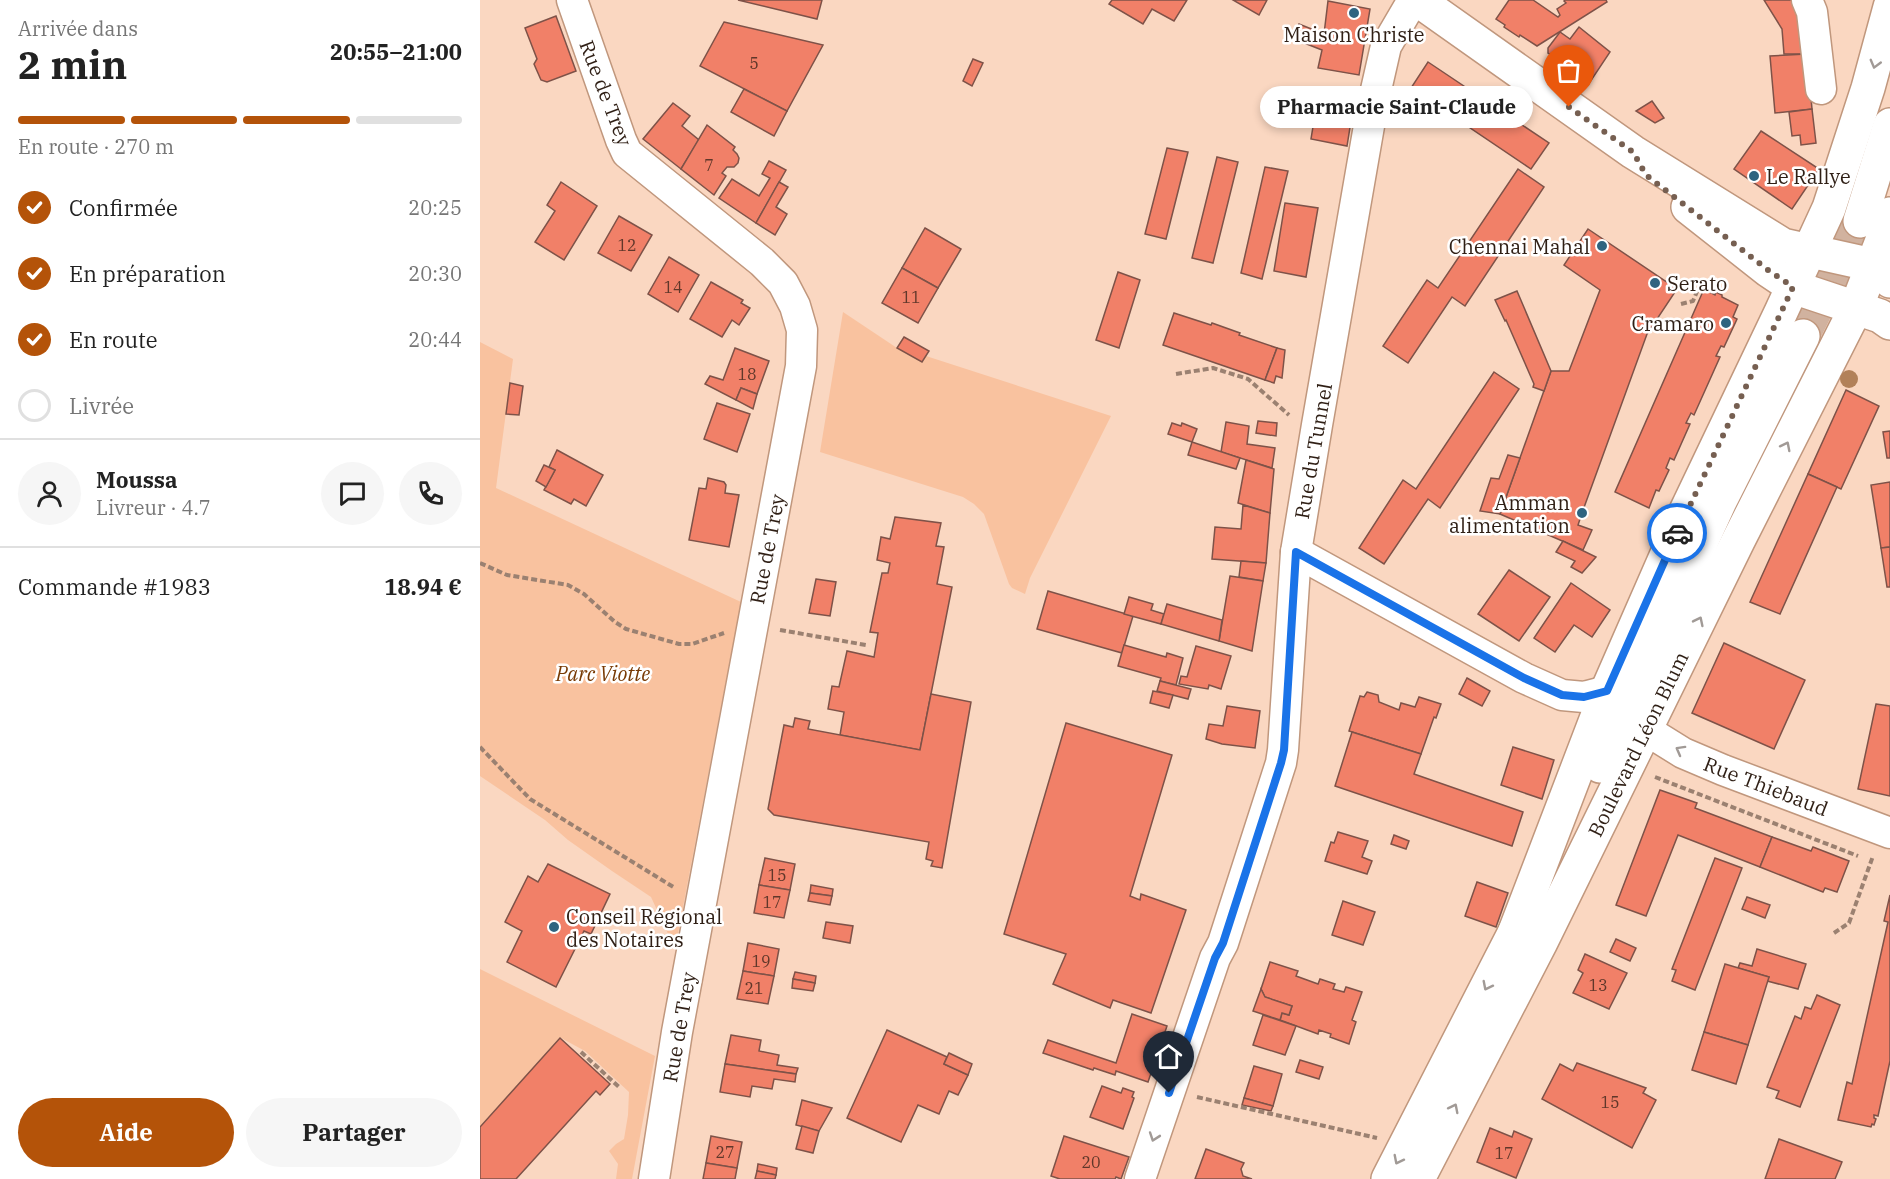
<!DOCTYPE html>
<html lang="fr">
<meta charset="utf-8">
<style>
:root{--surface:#fff;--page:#f6f6f6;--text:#222;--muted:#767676;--line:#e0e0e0;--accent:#b45309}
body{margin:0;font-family:"IBM Plex Serif",serif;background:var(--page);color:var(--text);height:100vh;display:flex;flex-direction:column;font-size:22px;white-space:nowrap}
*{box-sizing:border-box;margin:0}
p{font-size:20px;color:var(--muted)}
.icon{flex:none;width:33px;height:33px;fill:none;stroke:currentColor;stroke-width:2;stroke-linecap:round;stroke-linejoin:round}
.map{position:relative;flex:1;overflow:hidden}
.panel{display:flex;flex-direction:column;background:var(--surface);width:480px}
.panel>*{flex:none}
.pin{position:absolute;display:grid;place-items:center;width:51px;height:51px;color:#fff;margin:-62px -26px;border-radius:50% 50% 50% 0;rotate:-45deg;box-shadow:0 0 6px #0007}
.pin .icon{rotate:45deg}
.courier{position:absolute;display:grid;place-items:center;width:60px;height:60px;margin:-30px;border:4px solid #1a73e8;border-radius:50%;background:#fff;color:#222;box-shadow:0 2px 8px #0007}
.bubble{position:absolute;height:42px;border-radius:21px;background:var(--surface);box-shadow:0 3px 9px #0003;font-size:20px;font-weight:700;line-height:42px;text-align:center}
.headline em{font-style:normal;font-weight:700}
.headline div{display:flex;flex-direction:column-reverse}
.headline{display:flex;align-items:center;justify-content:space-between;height:102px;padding:0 18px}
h1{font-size:39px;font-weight:700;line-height:45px}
.bar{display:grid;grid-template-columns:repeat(4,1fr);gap:9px 6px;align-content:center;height:72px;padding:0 18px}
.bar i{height:8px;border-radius:4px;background:var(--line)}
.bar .on{background:var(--accent)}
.bar p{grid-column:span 4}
.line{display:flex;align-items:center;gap:15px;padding:0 18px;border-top:2px solid var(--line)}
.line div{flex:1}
.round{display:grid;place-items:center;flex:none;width:63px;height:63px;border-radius:32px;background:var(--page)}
ol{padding:0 18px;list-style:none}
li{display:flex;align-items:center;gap:18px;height:66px}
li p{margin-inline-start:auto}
li .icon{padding:6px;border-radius:50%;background:var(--accent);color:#fff;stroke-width:4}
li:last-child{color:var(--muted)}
li i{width:33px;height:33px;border:3px solid var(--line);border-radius:50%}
.primary-button{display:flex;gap:12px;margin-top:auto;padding:12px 18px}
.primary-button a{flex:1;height:69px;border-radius:36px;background:var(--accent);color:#fff;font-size:24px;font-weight:700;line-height:69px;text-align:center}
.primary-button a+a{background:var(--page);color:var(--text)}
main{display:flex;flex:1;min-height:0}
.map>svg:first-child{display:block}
.green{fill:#f9c29f}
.building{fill:#f18068;stroke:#7e5248;stroke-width:1.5}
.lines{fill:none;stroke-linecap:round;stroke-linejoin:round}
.primary-tunnel{stroke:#d1b29f;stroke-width:33;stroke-dasharray:33 16;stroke-linecap:butt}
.street-casing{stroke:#c0977d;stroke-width:33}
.secondary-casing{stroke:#c0977d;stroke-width:36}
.primary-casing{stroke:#c0977d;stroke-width:36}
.path{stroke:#9b8171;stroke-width:4;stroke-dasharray:6 3;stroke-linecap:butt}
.street{stroke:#fff;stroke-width:30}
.secondary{stroke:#fff;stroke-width:33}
.primary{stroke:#fff;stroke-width:33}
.tree{fill:#b28159}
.oneway{stroke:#a19a96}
.done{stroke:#765f51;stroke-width:6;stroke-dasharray:0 10.8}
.route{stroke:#1a73e8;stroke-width:8}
.poi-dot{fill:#2f6480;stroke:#fff;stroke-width:2}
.labels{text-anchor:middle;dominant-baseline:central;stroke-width:5;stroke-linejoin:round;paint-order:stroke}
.number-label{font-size:16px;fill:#60372a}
.poi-label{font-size:20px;fill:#2f1f15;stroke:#fff;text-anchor:start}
.street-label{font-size:20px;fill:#2f1f15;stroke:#fff}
.park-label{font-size:20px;font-style:italic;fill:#783a04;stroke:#fff}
</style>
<main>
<section class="panel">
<div class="headline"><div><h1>2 min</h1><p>Arrivée dans</p></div><em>20:55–21:00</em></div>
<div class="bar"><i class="on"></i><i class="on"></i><i class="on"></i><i></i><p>En route · 270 m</p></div>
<ol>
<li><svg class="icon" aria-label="check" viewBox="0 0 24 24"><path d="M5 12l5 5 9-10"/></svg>Confirmée<p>20:25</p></li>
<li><svg class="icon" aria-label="check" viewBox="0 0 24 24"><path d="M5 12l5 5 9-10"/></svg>En préparation<p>20:30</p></li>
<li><svg class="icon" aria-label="check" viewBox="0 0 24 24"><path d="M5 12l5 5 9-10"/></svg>En route<p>20:44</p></li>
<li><i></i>Livrée</li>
</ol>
<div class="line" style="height:108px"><a class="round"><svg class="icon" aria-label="person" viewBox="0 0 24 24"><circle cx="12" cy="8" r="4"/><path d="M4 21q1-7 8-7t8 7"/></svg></a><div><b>Moussa</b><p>Livreur · 4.7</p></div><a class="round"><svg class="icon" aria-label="chat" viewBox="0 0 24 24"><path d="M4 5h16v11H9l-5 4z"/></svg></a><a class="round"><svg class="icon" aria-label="phone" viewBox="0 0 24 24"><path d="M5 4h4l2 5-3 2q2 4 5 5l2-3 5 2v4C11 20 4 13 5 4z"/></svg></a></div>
<div class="line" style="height:78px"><div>Commande #1983</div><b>18.94 €</b></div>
<div class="primary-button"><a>Aide</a><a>Partager</a></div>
</section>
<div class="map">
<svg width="1410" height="1179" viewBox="0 0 1410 1179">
<rect width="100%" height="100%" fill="#fad7c1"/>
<g class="green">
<path d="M363,312l54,36 25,14 4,-6 185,60 -81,162 -5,16 -13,-6 -3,-4 -25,-70 -10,-10 -11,-7 -143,-45z"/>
<path d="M0,342l33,17 -17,129 245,114 -66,347 -24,-52 -39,-26 -44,-31 -23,-20 -65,-44z"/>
<path d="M0,969l175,87 -23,123h-16l2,-15 -9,-13 7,-7 8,-5 4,-24 1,-23 -44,-41 -24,-13 -81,89z"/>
</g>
<g class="building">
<path d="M258,0h84l-5,19z"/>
<path d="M632,0h75l-13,21 -22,-12 -9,15 -34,-20z"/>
<path d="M753,0h34l-8,15z"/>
<path d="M1029,0h24l25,17 2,-2 -3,-6 9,-6 -2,-2 1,-1h41l1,2 -70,44 -17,-11 -1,2 -15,-10 1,-2 -9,-6z"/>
<path d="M1284,0h31l12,54h-23l-2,-25z"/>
<path d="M848,1l42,8 -11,66 -41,-7 4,-18 -28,-11 5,-15 25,10z"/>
<path d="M76,16l20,55 -29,11 -6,-2 -7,-16 3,-5 -12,-31z"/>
<path d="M244,22l99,23 -36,66 -87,-45z"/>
<path d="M1099,27l31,25 -22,33 -33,-23 2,-3 -9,-6v-5l12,-16 10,7z"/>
<path d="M1327,54l5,55 -37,4 -5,-57z"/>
<path d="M493,59l10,4 -11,23 -9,-5z"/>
<path d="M948,62l121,81 -18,26 -120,-81z"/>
<path d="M264,89l43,22 -13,25 -43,-24z"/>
<path d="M839,90l36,6 -8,50 -36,-7z"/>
<path d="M1172,101l12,17 -9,5 -19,-12z"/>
<path d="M193,103l17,13 -8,10 17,14 -18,29 -38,-30z"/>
<path d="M1332,109l4,34 -15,2 -1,-10 -8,1 -3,-24z"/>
<path d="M227,125l28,22 -2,3 4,4 2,4 -1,5 -4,4h-7l-5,6 4,3 -12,19 -33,-26z"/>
<path d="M1281,131l58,38 -27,40 -58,-40z"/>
<path d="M687,148l21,4 -22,87 -21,-5z"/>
<path d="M737,157l21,5 -25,101 -21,-5z"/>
<path d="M289,161l17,9 -30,53 -37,-25 13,-19 27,17 11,-18 -8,-4z"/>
<path d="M785,167l23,4 -26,108 -21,-6z"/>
<path d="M1038,169l26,18 -79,119 -13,-9 -44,66 -25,-17 44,-66 11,8z"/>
<path d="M81,182l36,24 -33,54 -29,-18 20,-31 -8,-6z"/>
<path d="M299,182l9,5 -12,20 11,7 -12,21 -19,-12z"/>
<path d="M805,203l33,5 -12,69 -32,-6z"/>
<path d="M139,216l33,19 -21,36 -33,-18z"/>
<path d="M445,228l36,21 -23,39 -36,-20z"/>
<path d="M1108,229l89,60 -30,45 -65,179 -4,12 14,5 -9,20 -83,-36 51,-143h18l31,-81 -36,-25z"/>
<path d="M189,257l30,18 -21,37 -30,-18z"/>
<path d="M422,268l36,20 -20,35 -36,-20z"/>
<path d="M638,272l22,8 -21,68 -23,-8z"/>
<path d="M231,282l32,18 -2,3 9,5 -11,17 -7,-5 -10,17 -32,-18z"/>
<path d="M1224,289l11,6 1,-3 6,3v2l16,8 -5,12 4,2 -13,28 -3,-1 -5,10 4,1 -26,58 -3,-2 -5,10 4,1 -16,36 -4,-2 -4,10 3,2 -10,21 -3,-1 -7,18 -34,-16z"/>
<path d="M1037,291l34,80 -7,20 -11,-4 1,-3 -28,-64 -1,1 -10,-21z"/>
<path d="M694,313l37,12 1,-2 28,10 -1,2 38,13 -12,32 -102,-35z"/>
<path d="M424,337l25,14 -7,11 -25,-14z"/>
<path d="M255,348l34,13 -12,33 -16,-6 -5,12 -31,-16 5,-8 13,4z"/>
<path d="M797,348l8,2 -3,28 -6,-2 -2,7 -9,-3z"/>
<path d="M1014,372l25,17 -79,119 -12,-9 -44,65 -25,-16 44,-68 13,9z"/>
<path d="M30,383l13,3 -4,29 -13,-1z"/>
<path d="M261,388l16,6 -4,15 -17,-9z"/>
<path d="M1366,390l33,16 -38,83 -33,-15z"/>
<path d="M237,403l33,11 -13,38 -33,-13z"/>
<path d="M778,421l19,2 -1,13 -20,-3z"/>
<path d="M746,422l23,4 -2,18 28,4 -3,20 -51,-16z"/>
<path d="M692,423l9,3 1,-3 15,6 -5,13 -24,-8z"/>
<path d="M1410,431v27h-3l-4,-26z"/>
<path d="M712,442l48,16 -4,11 -48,-14z"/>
<path d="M77,450l46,25 -17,31 -12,-7 -3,5 -27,-14 11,-20 -6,-3z"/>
<path d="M1028,455l12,3 -20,56 -20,-3 11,-33 8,1z"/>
<path d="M766,460l28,9 -4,44 -32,-10z"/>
<path d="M64,465l11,5 -9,17 -10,-6z"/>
<path d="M1328,474l29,13 -57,127 -30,-12z"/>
<path d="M228,478l16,4 2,3 -1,8 14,2 -10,52 -40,-7 10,-52 7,1z"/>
<path d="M1410,482v65l-9,1 -10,-63z"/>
<path d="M763,505l27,8 -4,50 -54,-4 3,-32 26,2z"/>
<path d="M415,517l46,6 -5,23 8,1 -7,37 15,3 -32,163 -80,-15 4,-23 -16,-3 4,-23 7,1 8,-36 27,6 4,-24 -8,-1 12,-59h6l2,-10 -13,-3 4,-23 9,2z"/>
<path d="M1083,541l33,16 -14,16 -11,-6 4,-6 -19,-9z"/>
<path d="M1410,547v40h-3l-6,-39z"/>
<path d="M761,561l25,2 -3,18 -24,-4z"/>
<path d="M1029,570l41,27 -31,44 -41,-27z"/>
<path d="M750,576l33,5 -11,70 -33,-10z"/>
<path d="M336,579l20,3 -6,34 -21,-3z"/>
<path d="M1091,583l39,27 -18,27 -18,-12 -19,27 -21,-14z"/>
<path d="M568,591l85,25 -11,37 -85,-24z"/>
<path d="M649,597l24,7 -2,6 13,4 -3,10 -37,-10z"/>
<path d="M687,604l55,16 -3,21 -58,-17z"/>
<path d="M1244,643l81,37 -31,69 -82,-36z"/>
<path d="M644,645l42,12 1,-4 16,5 -7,27 -16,-4 1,-3 -43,-12z"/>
<path d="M716,646l35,10 -10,33 -12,-4 -1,4 -29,-5 2,-8 6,1z"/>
<path d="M987,678l23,13 -8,15 -23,-12z"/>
<path d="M680,681l31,8 -3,10 -31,-8z"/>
<path d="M673,691l20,4 -4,13 -19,-5z"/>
<path d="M887,692l11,3 1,7 20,8 2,-7 14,4 4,-10 22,7 -5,14 -2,-1 -13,37 -72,-23 11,-35 4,1z"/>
<path d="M451,694l40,8 -29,166 -11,-2 2,-5 -7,-2 3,-17 -155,-27 -6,-6 16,-84 9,2 2,-9 15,3 -2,8 112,21z"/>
<path d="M1396,704l14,2v90l-32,-7z"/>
<path d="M747,706l33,5 -5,37 -33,-4 -16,-5 3,-15 14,2z"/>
<path d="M586,723l106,32 -42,141 10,4 1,-6 45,16 -35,103 -38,-13 -3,8 -57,-24 13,-30 -62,-20z"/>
<path d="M872,732l69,22 -7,20 109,38 -11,34 -177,-60z"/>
<path d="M1033,747l41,13 -12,39 -41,-14z"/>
<path d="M1180,790l37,13 -2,5 77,29 -12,30 -82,-32 -32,81 -30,-11z"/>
<path d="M858,832l30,9 -6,16 10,4 -5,13 -42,-13 6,-19 3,1z"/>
<path d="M914,835l15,6 -3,8 -15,-5z"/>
<path d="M1292,837l39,14 2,-4 36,14 -12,31 -12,-4 -2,4 -63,-25z"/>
<path d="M285,858l30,6 -5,26 -31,-5z"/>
<path d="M1235,858l27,10 -47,122 -23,-9 4,-11 -4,-1z"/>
<path d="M68,864l62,30 -19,40 -7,-3 -28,56 -49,-25 15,-31 -17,-9 23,-46 10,6z"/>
<path d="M997,882l31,11 -12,34 -31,-11z"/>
<path d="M279,885l31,5 -6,28 -30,-5z"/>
<path d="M331,885l22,4 -1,7 -22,-3z"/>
<path d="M330,893l22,3 -2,9 -22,-4z"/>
<path d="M1410,895v166l-12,55 -4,-1v3l2,1 -2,6 -2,-1 -1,3 -33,-7 9,-38 5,2 36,-162 -4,-1z"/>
<path d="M1267,897l23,8 -5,13 -23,-9z"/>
<path d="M863,901l32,11 -12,33 -31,-10z"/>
<path d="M346,922l27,4 -3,17 -27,-5z"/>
<path d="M1136,939l20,9 -6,13 -20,-9z"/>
<path d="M268,943l31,6 -5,27 -31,-5z"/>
<path d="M1277,949l49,15 -8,25 -31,-8 2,-4 -31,-9 2,-5 12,3z"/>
<path d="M1105,954l42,19 -18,36 -36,-16 10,-20 -5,-3z"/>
<path d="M790,962l28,9 -2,5 22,8 2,-5 15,5 -2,5 11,3 2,-5 16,5 -10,28 4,2 -7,22 -19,-7 1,-3 -12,-4 -1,4 -38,-14 2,-7 7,2 3,-9 -27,-9 -4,-8z"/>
<path d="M1245,964l44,13 -21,68 -44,-13z"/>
<path d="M263,971l31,5 -6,28 -31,-5z"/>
<path d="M315,972l21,4 -1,7 -22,-4z"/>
<path d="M313,979l22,4 -2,8 -21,-3z"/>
<path d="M781,989l4,8 27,9 -3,9 -7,-2 -2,7 -27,-9z"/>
<path d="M1337,995l23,10 -40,102 -24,-9 3,-7 -12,-4 28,-71 6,3 4,-12 6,2z"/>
<path d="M652,1014l35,12 -19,56 -32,-11 -1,4 -21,-7 -1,2 -50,-17 5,-13 68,23z"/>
<path d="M783,1015l33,11 -11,29 -32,-10z"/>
<path d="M407,1030l60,27 -3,7 24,11 -10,20 -9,-4 -10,23 -21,-9 -17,37 -54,-24z"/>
<path d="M1224,1032l44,13 -12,39 -44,-14z"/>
<path d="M251,1035l30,5 -2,11 20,4 -2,10 21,3 -2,6 -71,-10z"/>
<path d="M80,1038l50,46 -10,11 -4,-4 -80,88h-36v-52z"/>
<path d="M469,1053l23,11 -4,11 -24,-11z"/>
<path d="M820,1060l23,7 -4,12 -23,-7z"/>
<path d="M1097,1063l69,25 -3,5 13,7 -24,48 -90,-49 18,-35 13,7z"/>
<path d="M245,1064l71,10 -1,8 -21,-3 -2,10 -20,-3 -2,11 -30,-5z"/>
<path d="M774,1066l28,8 -9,32 -29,-8z"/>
<path d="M622,1086l19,7 2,-5 11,4 -2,5 2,1 -11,31 -33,-12z"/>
<path d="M764,1098l29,8 -2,5 -29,-6z"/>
<path d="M322,1100l30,8 -13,23 -23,-6z"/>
<path d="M322,1126l17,5 -6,22 -17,-4z"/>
<path d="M1010,1128l22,9 2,-6 18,8 -16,39 -39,-16z"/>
<path d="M231,1136l31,6 -5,26 -31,-5z"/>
<path d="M584,1136l65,21 -8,22 -5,-2 -1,2h-55l-9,-3z"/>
<path d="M1299,1139l63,23 -7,17h-70z"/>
<path d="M726,1149l38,14 -3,6 2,7 9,3h-57z"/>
<path d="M226,1163l31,5 -2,11h-32z"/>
<path d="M278,1164l19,4 -1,7 -19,-4z"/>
<path d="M277,1171l19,4 -1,4h-20z"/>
</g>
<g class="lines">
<path class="primary-tunnel" d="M1323,336l57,-115"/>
<g class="street-casing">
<g id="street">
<path d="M92,0l49,140 6,13 135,109 21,21 12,23 7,24 -1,36 -124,666 -23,147"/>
<path d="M1327,0l5,12 9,77"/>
<path d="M816,552l228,126 38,17 22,2 23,-6"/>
<path d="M1166,730l37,23 40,17 167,63"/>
<path d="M660,1179l75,-221 8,-15 58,-180 2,-13 13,-198 21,-127 56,-322 13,-57 27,-46"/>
</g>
</g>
<g class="secondary-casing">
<g id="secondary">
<path d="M938,0l215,152 150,93 90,20 17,16"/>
<path d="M1208,207l80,63 25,17 87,29 10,7"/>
</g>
</g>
<g class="primary-casing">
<g id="primary">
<path d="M1380,221l30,-96"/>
<path d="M1120,766l120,-265 83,-165"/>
<path d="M1034,934l93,-243 78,-178 96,-201 48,-104 39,-120 22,-81"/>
<path d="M908,1179l135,-263"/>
<path d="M938,1179l122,-235 198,-403 118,-233 27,-70 7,-24"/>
</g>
</g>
<g class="path">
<path d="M1201,304l12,-3 6,-14"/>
<path d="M696,374l37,-6 35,11 41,36"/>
<path d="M0,563l27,12 61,10 16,9 31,28 11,7 53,15h13l32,-11"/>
<path d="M300,630l86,15"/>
<path d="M0,747l50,52 145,89"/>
<path d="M1175,777l203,79"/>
<path d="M1354,933l15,-10 24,-67"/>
<path d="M101,1052l39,36"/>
<path d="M717,1097l180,41"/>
</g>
<use href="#street" class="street"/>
<use href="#secondary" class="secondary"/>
<use href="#primary" class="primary"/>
</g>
<circle class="tree" cx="1369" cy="379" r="9"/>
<defs><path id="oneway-chevron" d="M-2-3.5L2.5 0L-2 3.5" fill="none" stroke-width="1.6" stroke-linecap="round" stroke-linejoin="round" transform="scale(1.5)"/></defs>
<g class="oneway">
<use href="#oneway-chevron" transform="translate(1395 64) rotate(105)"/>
<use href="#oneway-chevron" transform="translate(1306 446) rotate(-63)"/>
<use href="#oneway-chevron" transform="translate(1219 621) rotate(-64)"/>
<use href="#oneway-chevron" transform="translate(1200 750) rotate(-151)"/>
<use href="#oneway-chevron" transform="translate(1007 986) rotate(117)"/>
<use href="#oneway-chevron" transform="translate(974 1108) rotate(-63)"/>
<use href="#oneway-chevron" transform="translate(674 1137) rotate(109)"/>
<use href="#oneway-chevron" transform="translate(918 1160) rotate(117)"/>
</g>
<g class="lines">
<path class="done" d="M1089,107l64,45 13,23 122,95 25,17 -116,246"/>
<path class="route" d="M689,1093l46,-135 8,-15 58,-180 3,-13 12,-198 228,126 38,17 22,2 23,-6 70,-158"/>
</g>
<g class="poi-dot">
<circle cx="874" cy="13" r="6"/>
<circle cx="1274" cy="176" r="6"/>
<circle cx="1122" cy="246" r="6"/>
<circle cx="1175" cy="283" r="6"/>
<circle cx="1246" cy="323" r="6"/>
<circle cx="1102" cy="513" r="6"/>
<circle cx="74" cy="927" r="6"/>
</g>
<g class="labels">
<g class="number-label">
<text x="274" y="63">5</text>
<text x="229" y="165">7</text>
<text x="147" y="245">12</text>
<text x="193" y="287">14</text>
<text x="431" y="297">11</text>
<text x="267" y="374">18</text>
<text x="297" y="875">15</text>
<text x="292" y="902">17</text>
<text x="281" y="961">19</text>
<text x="1118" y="985">13</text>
<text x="274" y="988">21</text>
<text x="1130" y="1102">15</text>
<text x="245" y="1152">27</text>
<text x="1024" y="1153">17</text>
<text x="611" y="1162">20</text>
</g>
<g class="poi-label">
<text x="874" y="34" text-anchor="middle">Maison Christe</text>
<text x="1286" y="176">Le Rallye</text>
<text x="1110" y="246" text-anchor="end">Chennai Mahal</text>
<text x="1187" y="283">Serato</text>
<text x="1234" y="323" text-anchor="end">Cramaro</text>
<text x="1090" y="502" text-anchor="end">Amman<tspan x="1090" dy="23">alimentation</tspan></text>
<text x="86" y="916">Conseil Régional<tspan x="86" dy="23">des Notaires</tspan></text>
</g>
<g class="street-label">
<text transform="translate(126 93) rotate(69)">Rue de Trey</text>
<text transform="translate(833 451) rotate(-80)">Rue du Tunnel</text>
<text transform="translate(287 549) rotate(-79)">Rue de Trey</text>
<text transform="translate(1158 744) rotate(-64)">Boulevard Léon Blum</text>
<text transform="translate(1286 786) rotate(21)">Rue Thiebaud</text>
<text transform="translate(199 1027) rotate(-80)">Rue de Trey</text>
</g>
<g class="park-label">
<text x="123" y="673">Parc Viotte</text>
</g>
</g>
</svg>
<div class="pin" style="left:1089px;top:107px;background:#ea580c"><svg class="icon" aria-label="bag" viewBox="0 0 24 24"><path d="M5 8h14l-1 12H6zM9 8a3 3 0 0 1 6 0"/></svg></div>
<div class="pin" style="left:689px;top:1093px;background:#1f2937"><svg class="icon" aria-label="home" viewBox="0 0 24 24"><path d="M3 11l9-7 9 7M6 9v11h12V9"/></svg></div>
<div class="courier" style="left:1197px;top:533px"><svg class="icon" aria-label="car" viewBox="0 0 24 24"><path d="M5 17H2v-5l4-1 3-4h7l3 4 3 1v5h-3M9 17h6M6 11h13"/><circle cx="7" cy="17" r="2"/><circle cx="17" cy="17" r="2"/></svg></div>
<div class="bubble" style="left:780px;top:86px;width:273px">Pharmacie Saint-Claude</div>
</div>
</main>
